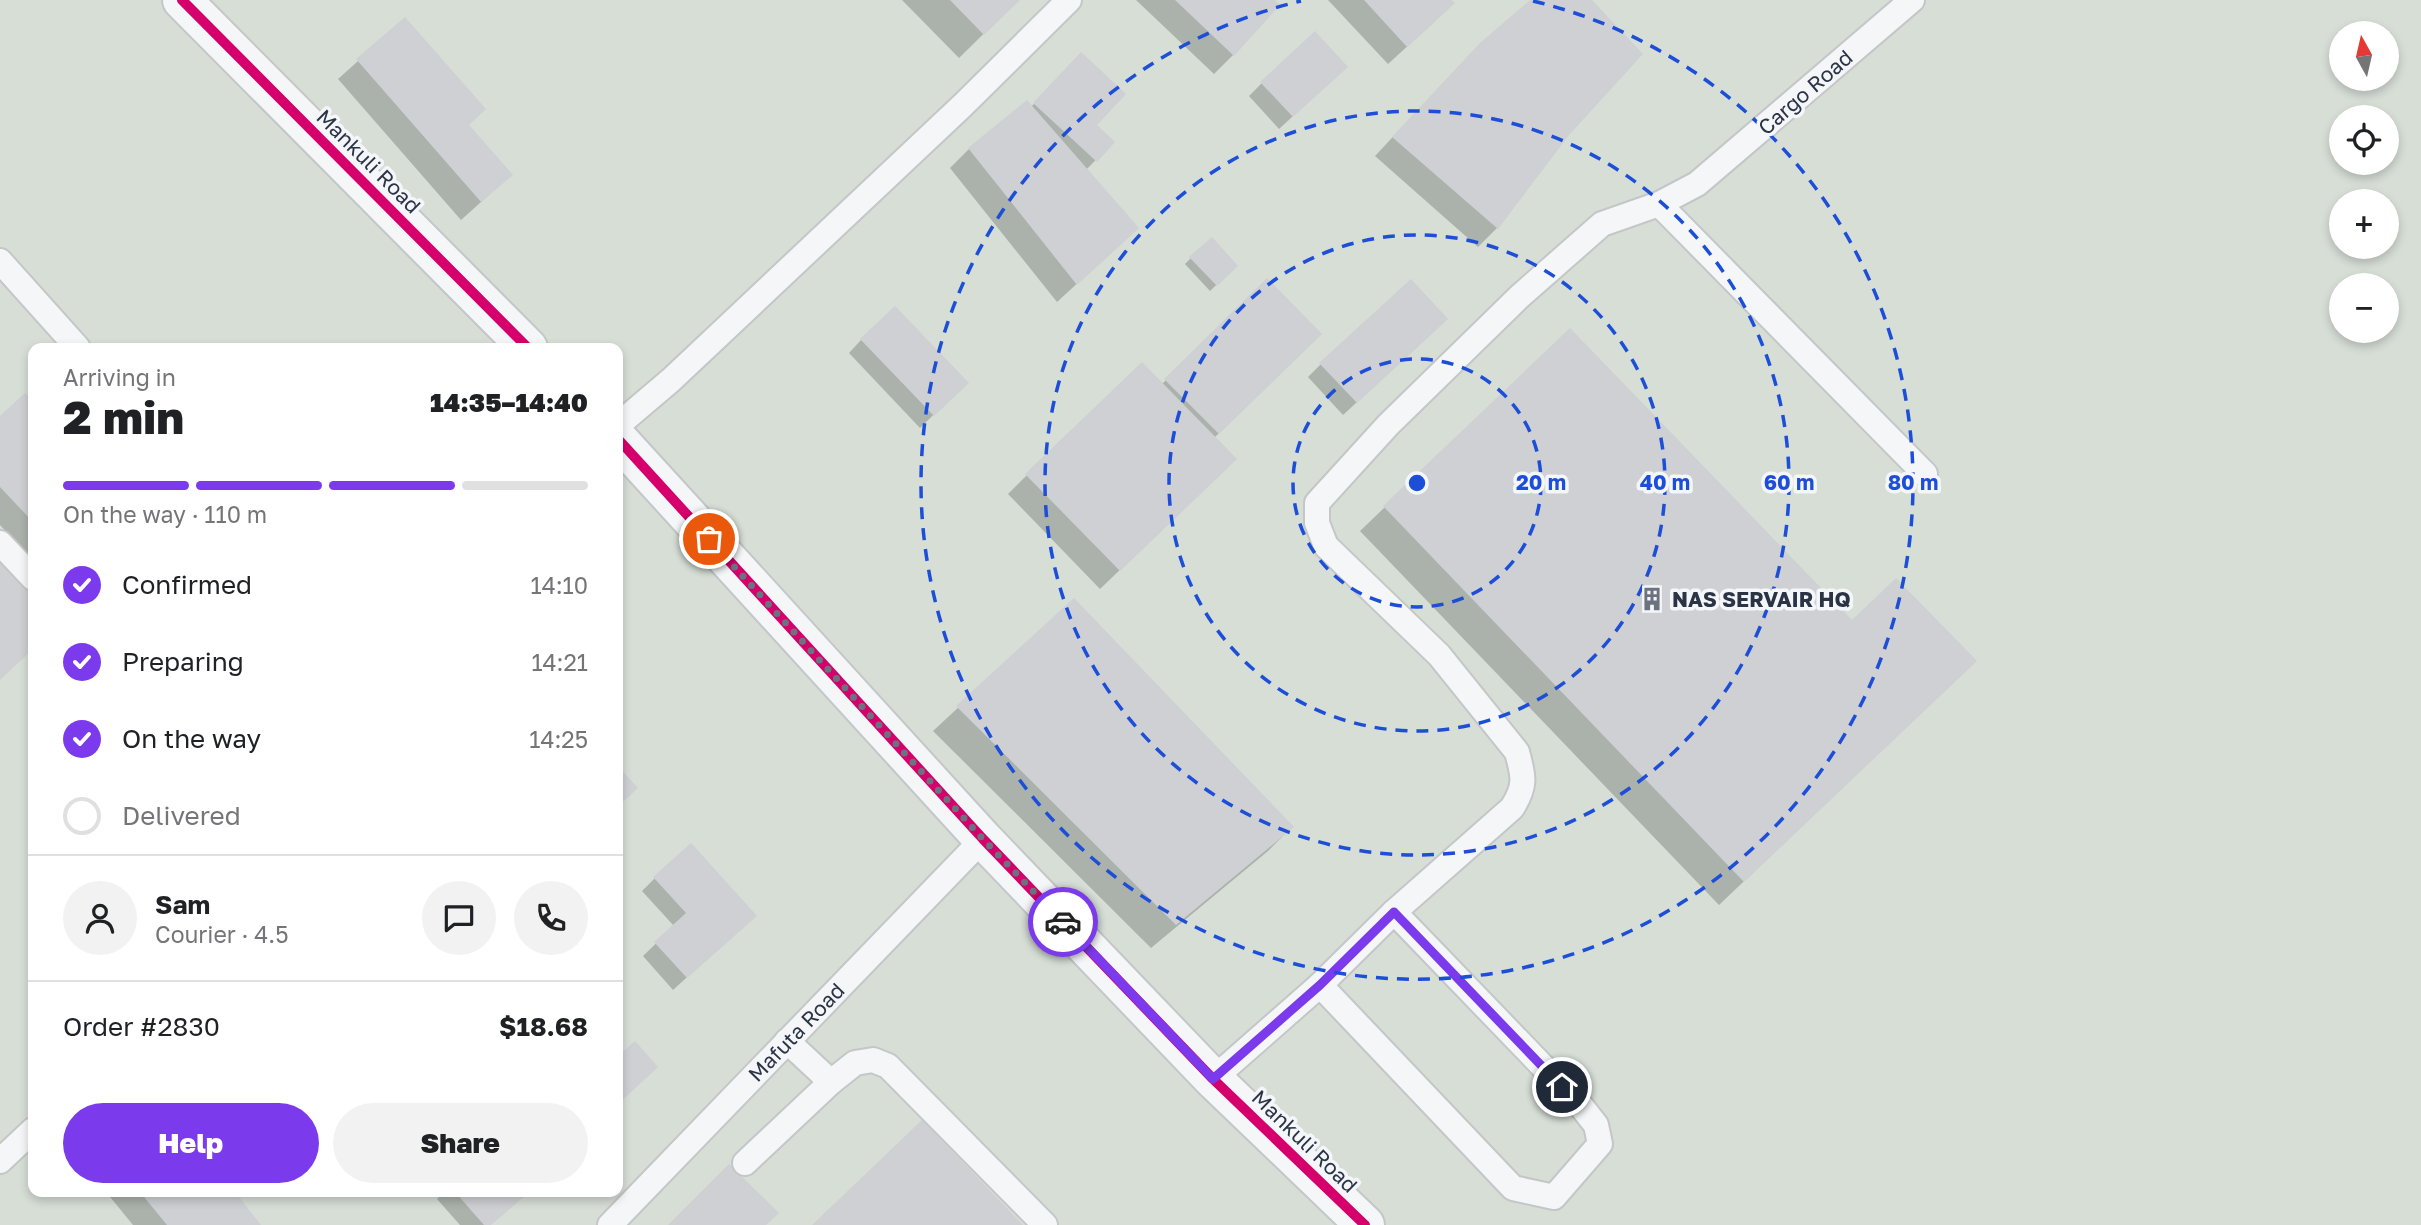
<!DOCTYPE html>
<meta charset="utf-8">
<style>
:root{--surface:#fff;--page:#f2f2f2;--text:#202124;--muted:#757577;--line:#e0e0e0;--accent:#7c3aed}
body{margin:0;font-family:"Golos Text",sans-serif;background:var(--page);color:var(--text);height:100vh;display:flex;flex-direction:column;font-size:26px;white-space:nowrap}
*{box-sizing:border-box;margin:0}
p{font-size:23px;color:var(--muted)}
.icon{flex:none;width:38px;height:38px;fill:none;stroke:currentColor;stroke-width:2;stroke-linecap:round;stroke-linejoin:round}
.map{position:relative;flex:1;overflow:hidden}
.details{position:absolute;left:28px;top:343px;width:595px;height:854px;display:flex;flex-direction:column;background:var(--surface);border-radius:14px;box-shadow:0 4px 10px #0003}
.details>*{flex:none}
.needle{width:46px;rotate:352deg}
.tools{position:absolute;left:2329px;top:21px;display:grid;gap:14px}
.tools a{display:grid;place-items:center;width:70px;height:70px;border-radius:50%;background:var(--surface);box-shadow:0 4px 10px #0003;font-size:35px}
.pin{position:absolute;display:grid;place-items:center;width:60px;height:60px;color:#fff;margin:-30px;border:4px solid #fff;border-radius:50%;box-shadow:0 2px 7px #0007}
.courier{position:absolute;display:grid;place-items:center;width:70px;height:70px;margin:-35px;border:5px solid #7c3aed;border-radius:50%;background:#fff;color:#222;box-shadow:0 2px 9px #0007}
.overview em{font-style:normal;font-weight:800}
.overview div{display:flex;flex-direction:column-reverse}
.overview{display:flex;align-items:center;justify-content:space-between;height:119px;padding:0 35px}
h1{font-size:46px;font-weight:800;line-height:52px}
.bar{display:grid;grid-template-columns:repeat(4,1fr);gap:10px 7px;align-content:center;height:84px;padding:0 35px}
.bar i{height:9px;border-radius:5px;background:var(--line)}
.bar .selected{background:var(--accent)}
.bar p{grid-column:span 4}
.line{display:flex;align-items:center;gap:18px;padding:0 35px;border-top:2px solid var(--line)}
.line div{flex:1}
.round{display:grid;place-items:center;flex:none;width:74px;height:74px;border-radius:37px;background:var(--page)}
ol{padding:0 35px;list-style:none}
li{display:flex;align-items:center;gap:21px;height:77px}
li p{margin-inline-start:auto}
li .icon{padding:7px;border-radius:50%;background:var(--accent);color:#fff;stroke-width:4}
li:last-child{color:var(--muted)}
li i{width:38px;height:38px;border:4px solid var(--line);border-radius:50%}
.primary-button{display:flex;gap:14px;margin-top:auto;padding:14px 35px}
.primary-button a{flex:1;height:80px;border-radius:42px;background:var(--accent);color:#fff;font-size:28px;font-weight:800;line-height:80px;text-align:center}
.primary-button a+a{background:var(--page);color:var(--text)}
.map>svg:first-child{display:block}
.green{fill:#d6ded6;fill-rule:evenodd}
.shadow{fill:#0003}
.building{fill:#ced0d3}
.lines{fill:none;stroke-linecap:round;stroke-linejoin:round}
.service-casing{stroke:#c4c6c8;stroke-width:28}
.minor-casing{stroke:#c4c6c8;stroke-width:42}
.service{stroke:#f5f6f7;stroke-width:24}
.minor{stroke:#f5f6f7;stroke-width:38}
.cycleway-casing{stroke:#f4f6f9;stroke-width:15}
.cycleway{stroke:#d6006c;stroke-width:10}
.done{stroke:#6c737f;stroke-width:7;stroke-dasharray:0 12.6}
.route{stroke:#7c3aed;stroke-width:9}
.ring{fill:none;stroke:#1d4ed8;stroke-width:3.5;stroke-dasharray:12 9}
.labels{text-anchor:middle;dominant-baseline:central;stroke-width:7;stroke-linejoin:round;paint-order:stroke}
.street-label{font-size:21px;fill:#2b3445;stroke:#f4f6f9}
.poi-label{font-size:21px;font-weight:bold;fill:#2b3445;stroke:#f4f6f9;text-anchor:start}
.centre{fill:#1d4ed8;stroke:#f4f6f9;stroke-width:3.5}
.ring-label{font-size:21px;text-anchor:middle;font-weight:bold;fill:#1d4ed8;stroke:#f4f6f9;stroke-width:7;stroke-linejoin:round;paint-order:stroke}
</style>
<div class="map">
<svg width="2421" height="1225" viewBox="0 0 2421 1225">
<rect width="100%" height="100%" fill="#e6e8ea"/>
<path class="green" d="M0,0h2421v1225h-2421zM2342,33h45v46h-45zM2342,117h45v46h-45zM2342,201h45v46h-45zM2342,285h45v46h-45zM33,348h585v844h-585z"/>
<g class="shadow">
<path d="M902,0h116l-59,58z"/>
<path d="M1136,0h136l-39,55 -19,19z"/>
<path d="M1328,0h122l-16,22 -46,42z"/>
<path d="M1533,0h56l-21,134 -71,94 -19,19 -103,-91 86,-92z"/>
<path d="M405,19l62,107 44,49 -50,45 -123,-141z"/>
<path d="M1081,55l14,70 18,17 -27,28 32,76 -61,56 -107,-134 19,-19 62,-42z"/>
<path d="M1333,79l-54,50 -30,-33 13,-13z"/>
<path d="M1191,258l45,8 -26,25 -25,-27z"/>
<path d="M1267,281l53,53 -106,104 2,40 -116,111 -92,-95 19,-19 135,-91z"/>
<path d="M1570,330l282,292 98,63 -231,220 -359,-374z"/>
<path d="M1433,332l-90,83 -35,-38 13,-13z"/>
<path d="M861,340l105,43 -46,45 -71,-75z"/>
<path d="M25,395l8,9v157l-33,-36v-107z"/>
<path d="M1074,600l218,227 -24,24 -117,97 -218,-217z"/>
<path d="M655,878l86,50 -68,62 -30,-34 31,-30 -32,-35z"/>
<path d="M106,1192h126l27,33h-126z"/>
<path d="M444,1192h85l-39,33h-30l-23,-26z"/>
</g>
<g class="building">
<path d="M950,0h70l-36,35z"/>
<path d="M1175,0h100l5,5 -46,51z"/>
<path d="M1364,0h88l3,3 -48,44z"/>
<path d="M1530,0h62l51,54 -74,81 -71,94 -106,-92 88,-94z"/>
<path d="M405,17l81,92 -17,16 44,50 -32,27 -125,-143z"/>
<path d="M1315,31l33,36 -55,50 -33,-35z"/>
<path d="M1081,52l45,42 -29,31 18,17 -18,20 -64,-59z"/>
<path d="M1027,100l112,128 -62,57 -109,-137z"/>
<path d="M1212,237l26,29 -21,20 -28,-29z"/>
<path d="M1267,278l55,56 -103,100 -55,-55z"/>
<path d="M1411,279l37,40 -91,84 -38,-40z"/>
<path d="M895,306l74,77 -35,33 -74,-77z"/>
<path d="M1570,328l282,292 44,-42 81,83 -233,221 -361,-376z"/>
<path d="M1142,362l95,97 -117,112 -95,-97z"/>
<path d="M25,393l8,8v121l-33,-35v-71z"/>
<path d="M0,561l33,35v53l-33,31z"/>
<path d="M1074,598l220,229 -118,98 -220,-219z"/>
<path d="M618,766l20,22 -20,18z"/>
<path d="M691,843l66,73 -70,62 -33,-36 32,-29 -33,-36z"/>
<path d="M635,1041l23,26 -40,37v-48z"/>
<path d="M922,1120l101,105h-211z"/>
<path d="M729,1164l50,49 -13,12h-98z"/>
<path d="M140,1192h95l26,33h-94z"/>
<path d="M455,1192h74l-38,33h-7z"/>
</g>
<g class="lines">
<g class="service-casing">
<g id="service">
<path d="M1659,204l266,270"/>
<path d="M0,261l78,87"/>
<path d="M618,425l53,-45 292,-275 106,-105"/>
<path d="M0,543l33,35"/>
<path d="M1320,985l193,203 41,9 46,-53 -4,-19 -15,-19 -187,-194"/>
<path d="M787,1041l44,41"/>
<path d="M1213,1079l107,-94 74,-73 118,-104c14,-22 12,-31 5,-56l-78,-97 -113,-109 -9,-23v-20l71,-78 131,-128 83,-73 57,-20 38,-20 215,-184"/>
<path d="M0,1161l33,-31"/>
<path d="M745,1163l86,-81 24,-19 18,-3 15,6 157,159"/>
<path d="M610,1225l373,-386"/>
</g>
</g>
<g class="minor-casing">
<g id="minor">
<path d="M182,0l346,348"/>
<path d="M618,439l365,400 230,240 152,146"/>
</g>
</g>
<use href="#service" class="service"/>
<use href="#minor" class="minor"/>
<g class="cycleway-casing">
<g id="cycleway">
<path d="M182,0l346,348"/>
<path d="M618,439l365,400 230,240 152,146"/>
</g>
</g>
<use href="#cycleway" class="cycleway"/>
</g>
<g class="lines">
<path class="done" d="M709,539l274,300 80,83"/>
<path class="route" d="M1063,922l150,157 107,-94 74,-73 168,175"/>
</g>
<g class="ring">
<circle cx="1417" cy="483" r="124"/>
<circle cx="1417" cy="483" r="248"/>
<circle cx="1417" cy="483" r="372"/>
<path d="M1533 1A496 496 0 1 1 1301 1"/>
</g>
<defs>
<g id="building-bare" transform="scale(1.89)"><path d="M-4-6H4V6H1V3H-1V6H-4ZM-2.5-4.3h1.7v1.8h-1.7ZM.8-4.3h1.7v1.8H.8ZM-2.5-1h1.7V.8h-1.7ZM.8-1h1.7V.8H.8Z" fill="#6c737f" stroke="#f4f6f9" stroke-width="2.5" paint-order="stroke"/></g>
</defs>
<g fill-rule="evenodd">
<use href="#building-bare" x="1652" y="599"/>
</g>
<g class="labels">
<g class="street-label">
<text transform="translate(1805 92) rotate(-41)">Cargo Road</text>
<text transform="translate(369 161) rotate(45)">Mankuli Road</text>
<text transform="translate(796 1032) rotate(-46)">Mafuta Road</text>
<text transform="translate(1305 1141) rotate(44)">Mankuli Road</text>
</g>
<g class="poi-label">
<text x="1672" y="599">NAS SERVAIR HQ</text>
</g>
</g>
<circle cx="1417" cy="483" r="10" class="centre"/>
<g class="ring-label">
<text x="1541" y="490">20 m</text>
<text x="1665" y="490">40 m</text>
<text x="1789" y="490">60 m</text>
<text x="1913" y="490">80 m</text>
</g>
</svg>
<div class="tools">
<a><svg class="needle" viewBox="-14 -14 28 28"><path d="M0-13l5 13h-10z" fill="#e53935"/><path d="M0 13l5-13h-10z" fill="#757577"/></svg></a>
<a><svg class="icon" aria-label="locate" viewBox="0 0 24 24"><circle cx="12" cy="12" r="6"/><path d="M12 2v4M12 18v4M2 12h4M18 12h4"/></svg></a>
<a>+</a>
<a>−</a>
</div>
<div class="pin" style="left:709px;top:539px;background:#ea580c"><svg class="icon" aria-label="bag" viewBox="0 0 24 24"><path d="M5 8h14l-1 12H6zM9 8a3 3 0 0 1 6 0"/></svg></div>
<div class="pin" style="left:1562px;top:1087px;background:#1f2937"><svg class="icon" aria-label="home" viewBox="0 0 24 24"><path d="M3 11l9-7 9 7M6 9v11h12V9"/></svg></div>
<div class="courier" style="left:1063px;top:922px"><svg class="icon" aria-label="car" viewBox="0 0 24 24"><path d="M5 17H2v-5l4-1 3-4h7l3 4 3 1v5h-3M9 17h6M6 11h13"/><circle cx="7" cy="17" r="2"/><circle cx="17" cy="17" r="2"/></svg></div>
<section class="details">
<div class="overview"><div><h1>2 min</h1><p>Arriving in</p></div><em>14:35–14:40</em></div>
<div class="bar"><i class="selected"></i><i class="selected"></i><i class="selected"></i><i></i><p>On the way · 110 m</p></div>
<ol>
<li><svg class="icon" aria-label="check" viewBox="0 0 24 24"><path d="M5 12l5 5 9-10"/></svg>Confirmed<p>14:10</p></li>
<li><svg class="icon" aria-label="check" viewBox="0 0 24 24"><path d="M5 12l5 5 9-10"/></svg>Preparing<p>14:21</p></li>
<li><svg class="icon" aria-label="check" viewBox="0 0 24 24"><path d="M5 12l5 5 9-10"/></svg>On the way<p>14:25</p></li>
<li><i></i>Delivered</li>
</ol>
<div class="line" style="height:126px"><a class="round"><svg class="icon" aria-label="person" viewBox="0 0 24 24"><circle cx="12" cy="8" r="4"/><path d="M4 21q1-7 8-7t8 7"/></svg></a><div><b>Sam</b><p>Courier · 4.5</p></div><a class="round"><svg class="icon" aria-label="chat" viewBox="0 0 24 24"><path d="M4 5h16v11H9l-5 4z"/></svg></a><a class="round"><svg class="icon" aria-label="phone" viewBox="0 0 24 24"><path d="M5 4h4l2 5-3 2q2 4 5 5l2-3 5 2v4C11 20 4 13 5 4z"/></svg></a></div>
<div class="line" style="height:91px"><div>Order #2830</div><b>$18.68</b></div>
<div class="primary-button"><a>Help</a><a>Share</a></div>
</section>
</div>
